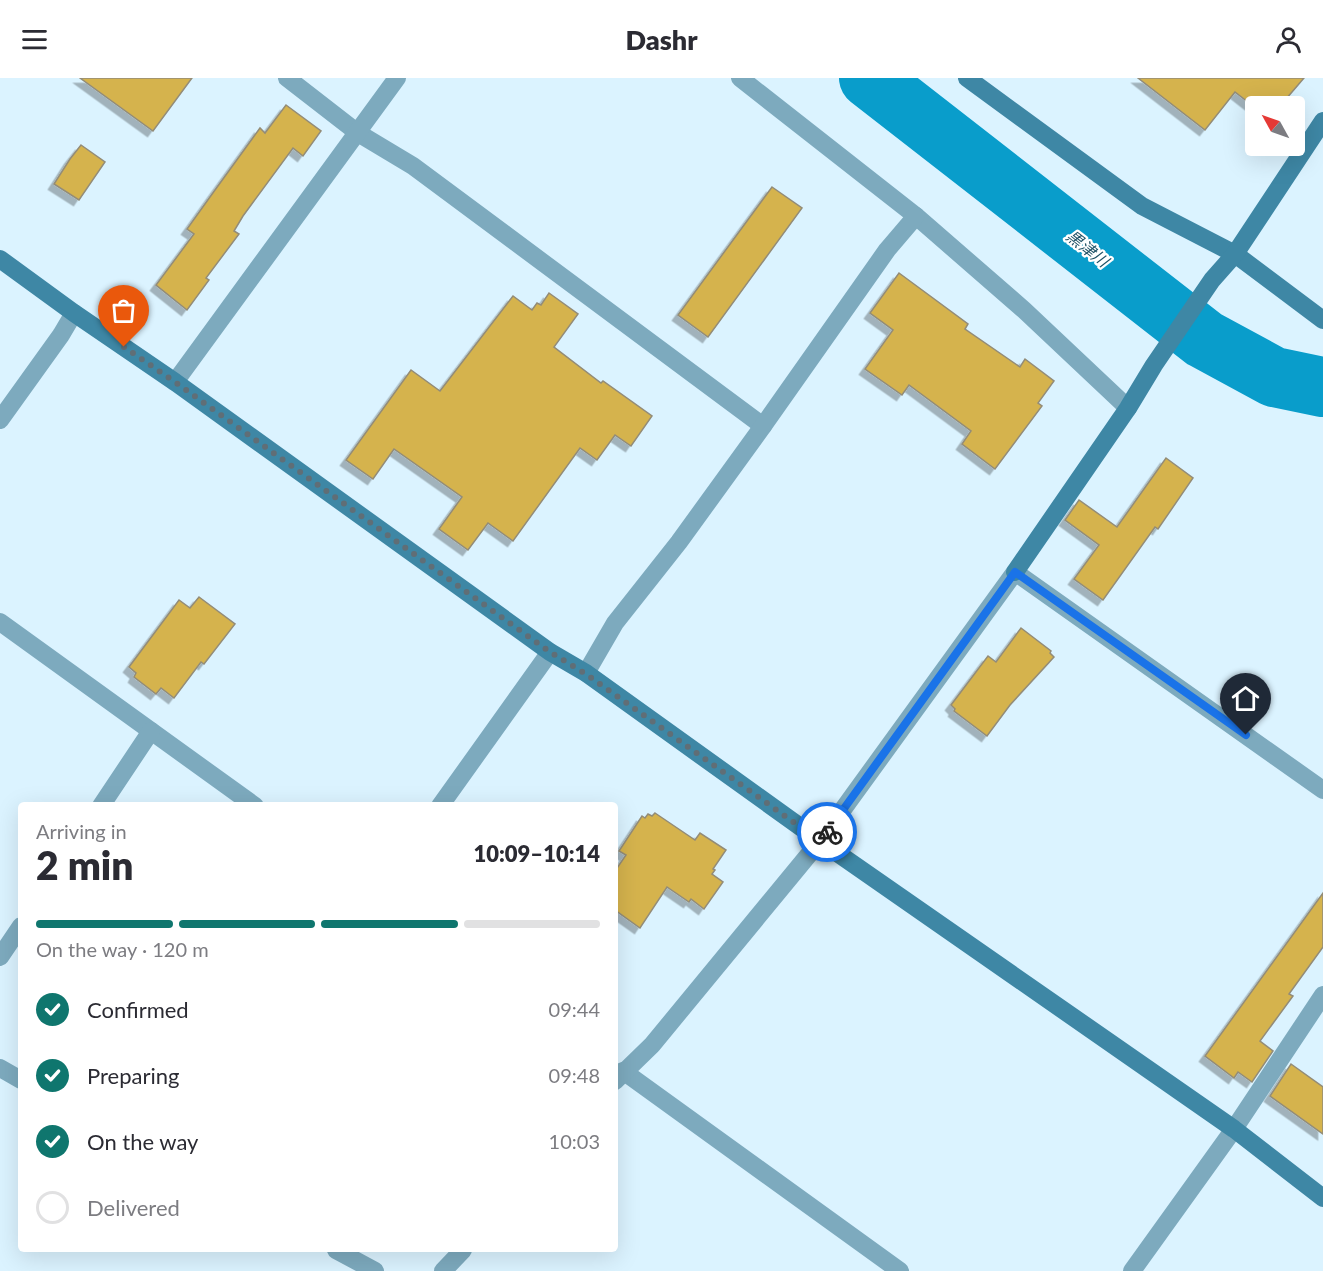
<!DOCTYPE html>
<meta charset="utf-8">
<style>
:root{--surface:#fff;--page:#f2f2f3;--text:#2b2b33;--muted:#7c7c81;--line:#e1e1e2;--accent:#0f766e}
body{margin:0;font-family:Lato,"Noto Sans JP",sans-serif;background:var(--page);color:var(--text);height:100vh;display:flex;flex-direction:column;font-size:22px;white-space:nowrap}
*{box-sizing:border-box;margin:0}
p{font-size:20px;color:var(--muted)}
.icon{flex:none;width:33px;height:33px;fill:none;stroke:currentColor;stroke-width:2;stroke-linecap:round;stroke-linejoin:round}
.map{position:relative;flex:1;overflow:hidden}
.panel{position:absolute;left:18px;top:724px;width:600px;height:450px;display:flex;flex-direction:column;background:var(--surface);border-radius:6px;box-shadow:0 6px 24px #0002}
.panel>*{flex:none}
.needle{width:39px;rotate:310deg}
.fabs{position:absolute;left:1245px;top:18px;display:grid;gap:12px}
.fabs a{display:grid;place-items:center;width:60px;height:60px;border-radius:6px;background:var(--surface);box-shadow:0 6px 24px #0002;font-size:30px}
.pin{position:absolute;display:grid;place-items:center;width:51px;height:51px;color:#fff;margin:-62px -26px;border-radius:50% 50% 50% 0;rotate:-45deg;box-shadow:0 0 6px #0007}
.pin .icon{rotate:45deg}
.courier{position:absolute;display:grid;place-items:center;width:60px;height:60px;margin:-30px;border:4px solid #1a73e8;border-radius:50%;background:#fff;color:#222;box-shadow:0 2px 8px #0007}
.summary em{font-style:normal;font-weight:800}
.summary div{display:flex;flex-direction:column-reverse}
.summary{display:flex;align-items:center;justify-content:space-between;height:102px;padding:0 18px}
h1{font-size:39px;font-weight:800;line-height:45px}
.bar{display:grid;grid-template-columns:repeat(4,1fr);gap:9px 6px;align-content:center;height:72px;padding:0 18px}
.bar i{height:8px;border-radius:4px;background:var(--line)}
.bar .active{background:var(--accent)}
.bar p{grid-column:span 4}
ol{padding:0 18px;list-style:none}
li{display:flex;align-items:center;gap:18px;height:66px}
li p{margin-inline-start:auto}
li .icon{padding:6px;border-radius:50%;background:var(--accent);color:#fff;stroke-width:4}
li:last-child{color:var(--muted)}
li i{width:33px;height:33px;border:3px solid var(--line);border-radius:50%}
header{display:flex;justify-content:space-between;align-items:center;height:78px;padding:0 18px;background:var(--surface);font-size:27px;font-weight:800}
.map>svg:first-child{display:block}
.lines{fill:none;stroke-linecap:round;stroke-linejoin:round}
.river{stroke:#099dcb;stroke-width:60}
.building{fill:#d5b34d;stroke:#938c78;stroke-width:1.5;filter:url(#shadow)}
.street{stroke:#7daabe;stroke-width:18}
.secondary{stroke:#3e87a5;stroke-width:18}
.done{stroke:#606e76;stroke-width:6;stroke-dasharray:0 10.8}
.route{stroke:#1a73e8;stroke-width:8}
.labels{text-anchor:middle;dominant-baseline:central;stroke-width:4.5;stroke-linejoin:round;paint-order:stroke}
.water-label{font-size:16px;font-style:italic;fill:#1f5165;stroke:#fff}
</style>
<header><svg class="icon" aria-label="menu" viewBox="0 0 24 24"><path d="M4 6h16M4 12h16M4 18h16"/></svg>Dashr<svg class="icon" aria-label="person" viewBox="0 0 24 24"><circle cx="12" cy="8" r="4"/><path d="M4 21q1-7 8-7t8 7"/></svg></header>
<div class="map">
<svg width="1323" height="1193" viewBox="0 0 1323 1193">
<defs>
<filter id="shadow"><feDropShadow dx="-5.5" dy="5.5" stdDeviation="0" flood-color="#0004"/></filter>
</defs>
<rect width="100%" height="100%" fill="#dbf3ff"/>
<g class="lines">
<path class="river" d="M869,0l335,261 70,38 49,10"/>
</g>
<g class="building">
<path d="M80,0h112l-39,53z"/>
<path d="M1138,0h166l-24,28h-27l-18,-14 -30,38z"/>
<path d="M286,27l35,26 -18,25 -10,-8 -50,68 -9,15 5,3 -33,44 3,2 -22,30 -31,-25 38,-51 -7,-5 28,-39 45,-62 5,5z"/>
<path d="M81,67l24,17 -26,38 -25,-16 16,-25z"/>
<path d="M772,109l30,21 -94,129 -30,-22z"/>
<path d="M899,195l69,51 -3,5 55,38 5,-8 29,22 -16,22 4,3 -47,63 -33,-25 9,-13 -62,-46 -7,10 -37,-26 28,-39 -23,-17z"/>
<path d="M549,215l29,21 -24,33 47,36 2,-2 49,35 -21,30 -16,-11 -18,25 -17,-12 -67,93 -25,-18 -20,27 -29,-21 23,-32 -68,-48 -21,30 -27,-19 65,-90 29,21 73,-95 19,14 5,-7 4,2z"/>
<path d="M1166,380l27,20 -35,51 -3,-2 -52,73 -29,-21 25,-34 -34,-25 14,-20 38,27z"/>
<path d="M199,519l36,27 -31,40 -3,-2 -27,36 -13,-10 -5,6 -22,-17 2,-4 -7,-6 50,-67 11,8z"/>
<path d="M1021,550l30,23 -1,2 4,4 -44,48 -23,31 -33,-25 1,-2 -4,-4 37,-49 8,6z"/>
<path d="M655,735l40,27 5,-7 26,17 -13,19 2,1 -3,4 11,8 -19,27 -13,-10 -2,3 -22,-15 -27,41 -25,-18v-39l11,-16 -7,-4 23,-35 3,2 3,-4 4,2z"/>
<path d="M1323,815v54l-34,47 4,2 -33,45 13,10 -21,31 -14,-10 -4,6 -29,-22z"/>
<path d="M1291,986l32,23v47l-53,-38z"/>
</g>
<g class="lines">
<g class="street">
<path d="M287,0l71,55 55,33 350,260"/>
<path d="M740,0l176,138 108,94 104,98"/>
<path d="M175,304l222,-304"/>
<path d="M0,342l61,-85 13,-22"/>
<path d="M0,544l255,184"/>
<path d="M586,595l29,-50 64,-81 84,-116 124,-176 29,-34"/>
<path d="M101,728l50,-75"/>
<path d="M440,728l110,-154"/>
<path d="M0,879l21,-31"/>
<path d="M0,990l21,12"/>
<path d="M623,993l277,200"/>
<path d="M615,1003l37,-36 168,-204 195,-269 308,218"/>
<path d="M336,1172l39,21"/>
<path d="M443,1193l20,-21"/>
<path d="M1132,1193l102,-142 89,-134"/>
</g>
<g class="secondary">
<path d="M967,0l175,128 93,48 88,66"/>
<path d="M0,181l74,54 101,69 375,270 36,21 234,168 414,288 89,69"/>
<path d="M1015,494l113,-164 26,-43 58,-85 23,-26 88,-133"/>
</g>
</g>
<g class="lines">
<path class="done" d="M124,269l51,35 375,270 36,22 234,167 7,-9"/>
<path class="route" d="M827,754l188,-260 231,163"/>
</g>
<g class="labels">
<g class="water-label">
<text transform="translate(1088 170) rotate(38)">黒津川</text>
</g>
</g>
</svg>
<div class="fabs">
<a><svg class="needle" viewBox="-14 -14 28 28"><path d="M0-13l5 13h-10z" fill="#e53935"/><path d="M0 13l5-13h-10z" fill="#7c7c81"/></svg></a>
</div>
<div class="pin" style="left:124px;top:269px;background:#ea580c"><svg class="icon" aria-label="bag" viewBox="0 0 24 24"><path d="M5 8h14l-1 12H6zM9 8a3 3 0 0 1 6 0"/></svg></div>
<div class="pin" style="left:1246px;top:657px;background:#1f2937"><svg class="icon" aria-label="home" viewBox="0 0 24 24"><path d="M3 11l9-7 9 7M6 9v11h12V9"/></svg></div>
<div class="courier" style="left:827px;top:754px"><svg class="icon" aria-label="bike" viewBox="0 0 24 24"><circle cx="6" cy="16" r="4"/><circle cx="18" cy="16" r="4"/><path d="M6 16l4-8h5l3 8M10 8l3 8H6M13 5h3"/></svg></div>
<section class="panel">
<div class="summary"><div><h1>2 min</h1><p>Arriving in</p></div><em>10:09–10:14</em></div>
<div class="bar"><i class="active"></i><i class="active"></i><i class="active"></i><i></i><p>On the way · 120 m</p></div>
<ol>
<li><svg class="icon" aria-label="check" viewBox="0 0 24 24"><path d="M5 12l5 5 9-10"/></svg>Confirmed<p>09:44</p></li>
<li><svg class="icon" aria-label="check" viewBox="0 0 24 24"><path d="M5 12l5 5 9-10"/></svg>Preparing<p>09:48</p></li>
<li><svg class="icon" aria-label="check" viewBox="0 0 24 24"><path d="M5 12l5 5 9-10"/></svg>On the way<p>10:03</p></li>
<li><i></i>Delivered</li>
</ol>
</section>
</div>
